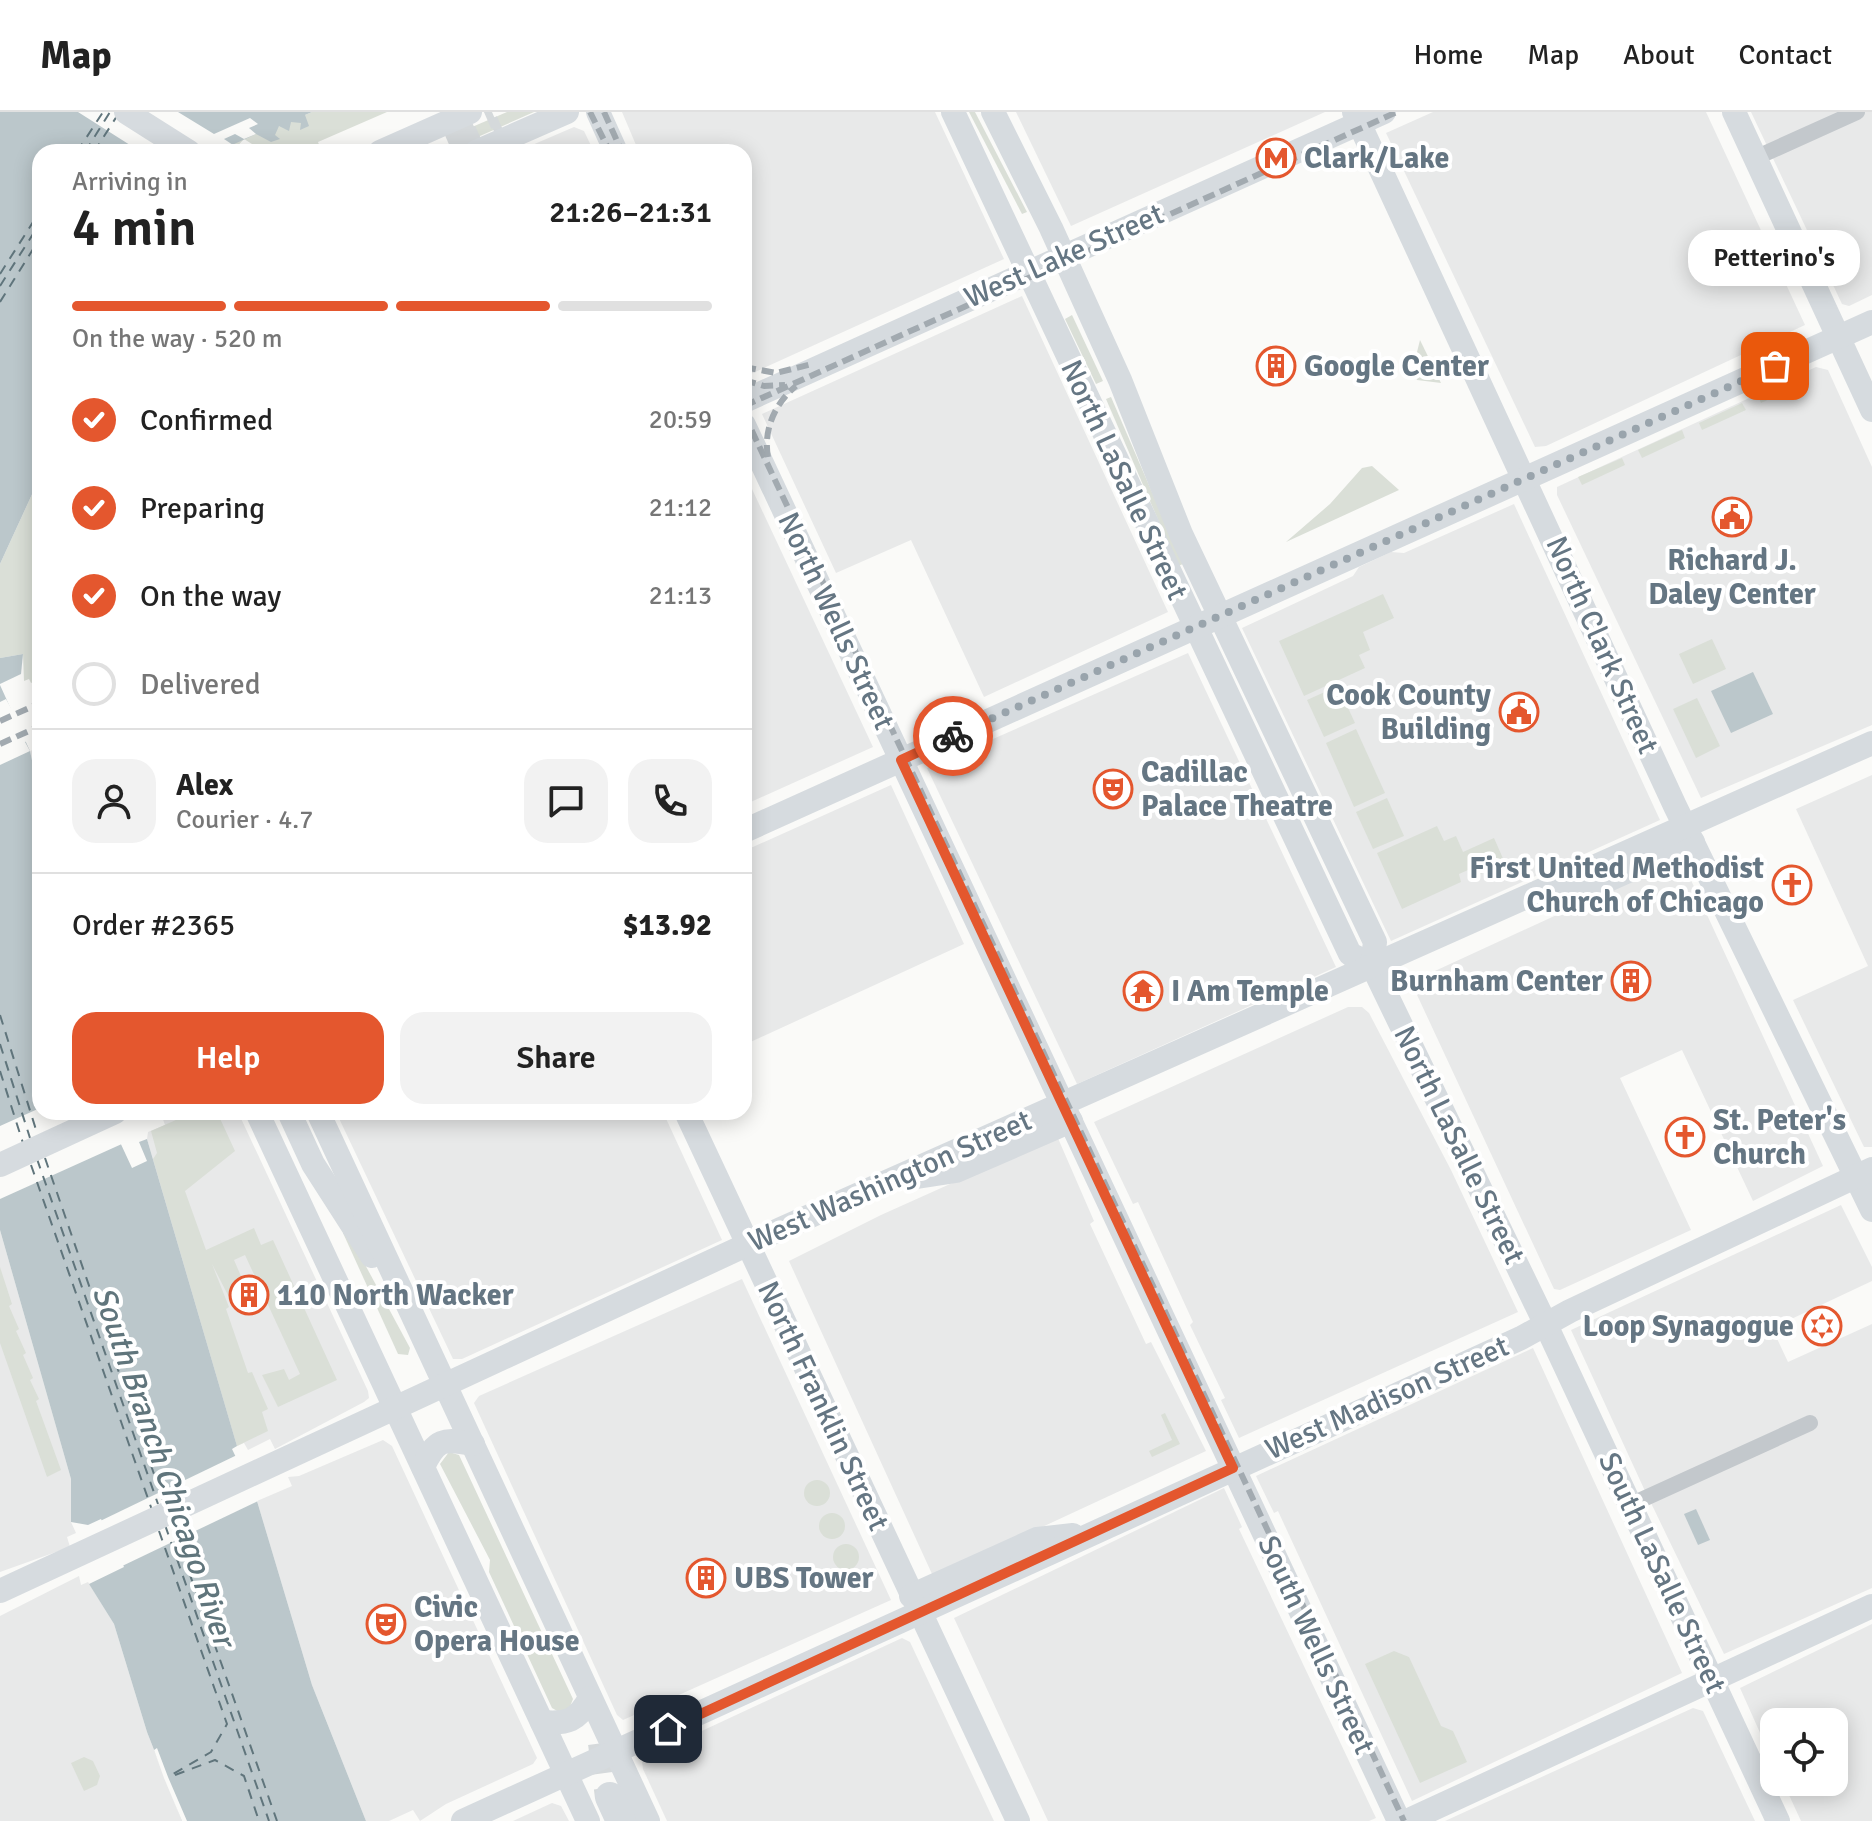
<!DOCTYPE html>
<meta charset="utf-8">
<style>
:root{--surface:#fff;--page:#f2f2f2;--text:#222;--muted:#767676;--line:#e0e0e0;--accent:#e4572e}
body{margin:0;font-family:Signika,sans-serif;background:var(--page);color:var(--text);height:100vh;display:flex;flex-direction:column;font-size:30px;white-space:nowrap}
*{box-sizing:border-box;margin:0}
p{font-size:26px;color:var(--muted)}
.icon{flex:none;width:44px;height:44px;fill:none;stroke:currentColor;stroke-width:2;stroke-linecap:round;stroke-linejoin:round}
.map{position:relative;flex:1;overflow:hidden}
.sheet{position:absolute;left:32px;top:32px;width:720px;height:976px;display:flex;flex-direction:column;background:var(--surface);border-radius:24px;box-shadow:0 4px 20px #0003}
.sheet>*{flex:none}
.tools{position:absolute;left:1760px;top:1596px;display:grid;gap:16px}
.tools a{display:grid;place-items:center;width:88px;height:88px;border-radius:16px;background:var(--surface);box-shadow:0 4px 20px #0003;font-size:40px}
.pin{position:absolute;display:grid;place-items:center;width:68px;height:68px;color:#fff;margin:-34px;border-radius:16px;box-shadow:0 4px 12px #0006}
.courier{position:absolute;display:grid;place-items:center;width:80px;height:80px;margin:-40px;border:6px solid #e4572e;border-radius:50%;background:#fff;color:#222;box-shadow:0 2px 10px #0007}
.bubble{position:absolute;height:56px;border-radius:24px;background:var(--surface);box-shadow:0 4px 20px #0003;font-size:26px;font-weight:600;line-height:56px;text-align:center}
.headline em{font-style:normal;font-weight:600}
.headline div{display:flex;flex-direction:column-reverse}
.headline{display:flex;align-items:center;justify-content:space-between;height:136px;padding:0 40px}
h1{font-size:52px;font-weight:600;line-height:60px}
.bar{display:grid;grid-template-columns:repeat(4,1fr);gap:12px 8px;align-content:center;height:96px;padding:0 40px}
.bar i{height:10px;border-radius:6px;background:var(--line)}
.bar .active{background:var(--accent)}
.bar p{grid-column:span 4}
.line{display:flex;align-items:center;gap:20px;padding:0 40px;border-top:2px solid var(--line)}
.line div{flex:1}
.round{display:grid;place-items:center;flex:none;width:84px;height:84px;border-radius:24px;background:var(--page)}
ol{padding:0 40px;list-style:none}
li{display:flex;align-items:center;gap:24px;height:88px}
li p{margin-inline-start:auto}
li .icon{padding:8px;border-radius:50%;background:var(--accent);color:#fff;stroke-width:4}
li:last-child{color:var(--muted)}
li i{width:44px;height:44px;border:4px solid var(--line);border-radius:50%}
.action{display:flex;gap:16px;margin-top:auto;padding:16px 40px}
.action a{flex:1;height:92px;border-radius:24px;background:var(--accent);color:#fff;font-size:32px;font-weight:600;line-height:92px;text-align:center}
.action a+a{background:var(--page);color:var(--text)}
header{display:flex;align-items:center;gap:48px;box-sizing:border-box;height:112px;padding:0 40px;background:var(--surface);border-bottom:2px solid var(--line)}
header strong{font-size:38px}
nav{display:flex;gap:44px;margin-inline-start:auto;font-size:28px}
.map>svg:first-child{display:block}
.built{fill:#e8e9e9}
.green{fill:#dadfd7}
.water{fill:#bbc7cb}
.pier{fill:#fafaf8}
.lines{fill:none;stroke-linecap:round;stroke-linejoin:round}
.ferry{stroke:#60757c;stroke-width:2;stroke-dasharray:10 8;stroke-linecap:butt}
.highway-tunnel{stroke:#d5d9db;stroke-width:30;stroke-dasharray:30 15;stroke-linecap:butt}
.street{stroke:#c3c8cc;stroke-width:16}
.secondary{stroke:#d6dbdf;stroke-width:24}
.highway{stroke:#d6dbdf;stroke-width:30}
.rail{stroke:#a2aab0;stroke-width:6;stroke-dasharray:12 6;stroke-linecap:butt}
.done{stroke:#99a4ac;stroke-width:8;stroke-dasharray:0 14.4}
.route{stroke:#e4572e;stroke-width:10}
.labels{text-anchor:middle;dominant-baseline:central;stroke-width:8;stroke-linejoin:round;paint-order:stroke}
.poi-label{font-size:30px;font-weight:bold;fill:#657683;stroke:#fff;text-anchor:start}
.street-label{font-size:30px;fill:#657683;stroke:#fff}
.water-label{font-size:32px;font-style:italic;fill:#60757c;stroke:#fff}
</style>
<header>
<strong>Map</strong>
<nav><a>Home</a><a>Map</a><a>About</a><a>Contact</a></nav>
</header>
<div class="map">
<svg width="1872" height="1709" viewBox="0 0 1872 1709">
<rect width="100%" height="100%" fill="#fafaf8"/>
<g class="built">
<path d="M622,0h313l69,147 -260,118v-225h-105z"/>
<path d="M1016,0h309l-254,114z"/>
<path d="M1433,0h273l99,213 -259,121 -11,1 -149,-314z"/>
<path d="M1751,0h121v183l-23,11 -7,-2z"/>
<path d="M574,15l10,4 10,21h-78z"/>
<path d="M1022,184l146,316 -184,85 -73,-157 -75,33 -74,-159z"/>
<path d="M1816,255l12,3 44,97v258l-171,73 -144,-303v-8z"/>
<path d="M744,360l129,275 -129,58z"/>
<path d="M1514,392l146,316 -269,121 -149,-313 111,-52 6,-9 32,-15 13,1z"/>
<path d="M1188,541l148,314 -259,117 -150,-316z"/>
<path d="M40,635v51l-10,-47z"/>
<path d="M1872,663v372h-8l-71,-147 75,-34 -72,-157z"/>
<path d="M891,673l73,159 -220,101v-194z"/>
<path d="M1674,749l10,4 139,301 -70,35 -71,-151 -62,28 71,152 -131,60 -6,-1 -143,-307z"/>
<path d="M1348,895h14l7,6 82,157 67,142 -279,126 -18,-38 4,-2 -35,-73 3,-3 -55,-120 -5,2 -39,-82z"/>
<path d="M164,1000h74l130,279 1,7 -5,4 -89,47 -5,-10 -22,11 -4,-7 -7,3 -90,-307 1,-7 17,-7 -4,-11z"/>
<path d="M336,1000h327l59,128 -260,119h-9z"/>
<path d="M1057,1024l37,85 -4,3 56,120 5,-2 55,109 -263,122 -11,1 -143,-313 92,-46z"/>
<path d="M1841,1093l31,62v14l-100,47 16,34 84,-38v264l-148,66 -73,-151 156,-87 -162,75 -74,-161z"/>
<path d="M0,1118l71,249v43l5,11 -9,4 3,10 -70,25z"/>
<path d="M742,1167l149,321 -268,120 -6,-5 -143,-312 5,-7z"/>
<path d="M1533,1236l149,325 -270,128 -134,-290 -4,2 -18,-37z"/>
<path d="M383,1328l9,6 145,312 -4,6 -87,40 -26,17 -7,-11 -24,11h-23l-54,-136 -55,-184 35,-15 -4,-9 11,-1z"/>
<path d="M1224,1376l18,39 -3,2 137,289 -7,3h-321l-94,-203z"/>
<path d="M79,1464l2,9 7,-3 26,42 33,108 35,89h-182v-205z"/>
<path d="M1872,1512v197h-71l-18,-39h51v-60h-60v42l-34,-76z"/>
<path d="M902,1526l8,4 84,179h-327l-24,-52 -1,-7 6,-6z"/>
<path d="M1693,1596l10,3 52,110h-310z"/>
<path d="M552,1691l9,3 8,15h-56z"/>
</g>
<g class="green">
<path d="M312,0h75l-69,30 3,8 -4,2h-65v-8l-8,-5 -12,13h-30l12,-18 66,-8z"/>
<path d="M507,0h27l-79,35 -6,-4 2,-7z"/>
<path d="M969,0h6l52,100 -5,2z"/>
<path d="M1072,203l31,66 -7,3 -31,-65z"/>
<path d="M1420,228l21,43 -24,-3 -4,-12z"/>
<path d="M1801,264l3,7 -43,20 -3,-7z"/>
<path d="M1111,285l72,167 -5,2 -72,-167z"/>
<path d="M1742,291l4,7 -44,20 -3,-7z"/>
<path d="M1682,318l3,8 -43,20 -4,-8z"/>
<path d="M1622,346l3,7 -43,20 -4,-8z"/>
<path d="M1372,354l27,24 -113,52 44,-38 32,-36z"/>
<path d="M40,365v202l-9,4 -2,-4 -5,2 -1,-27 -23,4v-94z"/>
<path d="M1383,482l11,24 -31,14 7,18 -11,5 6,13 -61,28 -25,-55z"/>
<path d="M1712,527l14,30 -33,15 -14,-30z"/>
<path d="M1338,574l17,37 -31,14 -17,-37z"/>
<path d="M1697,586l23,48 -24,12 -23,-49z"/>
<path d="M1356,617l29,64 -31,14 -28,-64z"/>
<path d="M1387,686l17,38 -31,13 -17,-37z"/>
<path d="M1437,714l7,15 12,-5 7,16 31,-14 11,25 -34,15 -3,-8 -9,4 2,8 -59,27 -25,-56z"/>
<path d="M194,1000h23l18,39 -50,40 21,59 48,-22 7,17 12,-5 64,140 -59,27 -16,-32 22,-6 5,11 11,-6 -55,-119 -11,5 16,37 -17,8 -21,-41 17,43 -3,2 22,64 4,-1 16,37 -6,3 6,19 -31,15 -84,-287 4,-6 -6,-22z"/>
<path d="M343,1121h5l62,115 -2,7 -10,-1z"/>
<path d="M0,1155l12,37 -3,2 10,23 -3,2 10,22 -3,2 10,23 -3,2 9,19 -3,2 25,69 -14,7 -47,-134z"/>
<path d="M1165,1301l15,31 -28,13 -3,-6 23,-11 -11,-25z"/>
<path d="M449,1340l10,3 114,244 -4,10 -10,3 -7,-4 -63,-136 1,-12 -50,-96z"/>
<circle cx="817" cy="1381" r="13"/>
<circle cx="832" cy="1414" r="13"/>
<circle cx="846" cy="1445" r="13"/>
<path d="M1394,1539l15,6 32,69 12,5 14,31 -47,21 -55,-119z"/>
<path d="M84,1645l9,4 7,15 -3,9 -13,6 -13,-28z"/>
</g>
<g class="water">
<path d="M0,0h312l-7,3 4,11 -9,4 1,-7 -10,-1 -2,9 -10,-5 -4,9 5,4 -9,3 -15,-8 -24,11 -4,7h-188v325l-40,87z"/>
<path d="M23,542l-2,20 -21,10v-26z"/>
<path d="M1753,560l20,42 -42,19 -20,-42z"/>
<path d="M0,573l30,66 10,47v314h66l26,56 15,-7 -8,-19 8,-3 90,307 -5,3 25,52 55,184 54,136h-184l-35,-89 -33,-108 -25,-40 35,-17 -23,-48 -13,6 -17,-3v-43l-71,-249z"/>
<path d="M1696,1397l14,31 -12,5 -14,-31z"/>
</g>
<g class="pier">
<path d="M78,0h100l36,22 36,-16 8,6 -9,4 7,6 -12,5 -9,-5 -11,5 12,8 -4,5h-91z"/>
<path d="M6,587l5,9 3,-1 15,33 -4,2 5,9 -30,14v-63z"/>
<path d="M40,996v4h70l14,31 -124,56v-73z"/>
<path d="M237,1343l21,46 -140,67 -22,-45z"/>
<path d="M157,1636l11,29 19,44h-5l-18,-43 -10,-28z"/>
</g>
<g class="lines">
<g class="ferry">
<path d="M77,40l26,-40"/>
<path d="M85,40l25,-40"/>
<path d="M94,40l23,-36"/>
<path d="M0,162l40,-63"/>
<path d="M0,174l40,-63"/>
<path d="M0,190l40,-64"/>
<path d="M0,903l38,121"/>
<path d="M0,932l30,94"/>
<path d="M0,959l23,72"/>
<path d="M45,1046l119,345"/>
<path d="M37,1047l121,345"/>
<path d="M31,1053l121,345"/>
<path d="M172,1412l105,297"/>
<path d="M165,1413l104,296"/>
<path d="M159,1419l68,193 -16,28 -43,25"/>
<path d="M175,1663l40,-15 29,16 15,45"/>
</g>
<g class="highway-tunnel">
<path d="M444,21l48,-21"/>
<path d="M454,40l49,-22"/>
<path d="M603,1631l7,54"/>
</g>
<g class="street">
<path d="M1755,46l102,-46"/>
<path d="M1630,1393l180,-82"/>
</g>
<g class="secondary">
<path d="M126,0l63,40"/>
<path d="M598,0l18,40"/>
<path d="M953,0l397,842 22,11"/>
<path d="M993,0l58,116 69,152 61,154 194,408 -3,23 174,360 232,496"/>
<path d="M1354,0l321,694 197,404"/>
<path d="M1734,0l138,298"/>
<path d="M380,40l90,-40"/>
<path d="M476,40l91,-40"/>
<path d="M744,289l640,-289"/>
<path d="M744,313l655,1396"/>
<path d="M744,719l1128,-509"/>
<path d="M1560,779l39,-7 94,-42"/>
<path d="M257,1000l331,709"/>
<path d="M289,1000l24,52 59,92"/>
<path d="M318,1000l330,709"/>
<path d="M686,1000l332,709"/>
<path d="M0,1053l115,-53"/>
<path d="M917,1065l39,-6 115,-50"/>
<path d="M423,1355c13,-28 20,-29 50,-23"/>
<path d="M0,1479l781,-362 1091,-486"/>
<path d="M911,1484l126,-57 36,-4"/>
<path d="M542,1610c26,2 35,-1 48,-24"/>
<path d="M463,1709l1058,-483 49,-27 302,-142"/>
<path d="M1407,1709l465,-215"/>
</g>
<path class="highway" d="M610,1685l11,24"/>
<g class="rail">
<path d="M590,0l20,40"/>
<path d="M604,0l18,40"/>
<path d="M744,255l32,6 36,-9"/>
<path d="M744,268l20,6 21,-1"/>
<path d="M744,294l653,-294"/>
<path d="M744,302l660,1407"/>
<path d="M768,345c-5,-27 7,-54 28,-71"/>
<path d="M0,609l40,-18"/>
<path d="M0,632l40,-18"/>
</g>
</g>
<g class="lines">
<path class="done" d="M953,624l822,-370"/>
<path class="route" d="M668,1617l565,-261 -332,-708 52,-24"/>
</g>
<defs>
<g id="metro-ring" transform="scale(2)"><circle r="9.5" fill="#fff" stroke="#e4572e" stroke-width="1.5"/><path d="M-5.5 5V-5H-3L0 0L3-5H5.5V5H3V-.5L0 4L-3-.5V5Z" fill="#e4572e"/></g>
<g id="building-ring" transform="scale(2)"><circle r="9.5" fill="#fff" stroke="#e4572e" stroke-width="1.5"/><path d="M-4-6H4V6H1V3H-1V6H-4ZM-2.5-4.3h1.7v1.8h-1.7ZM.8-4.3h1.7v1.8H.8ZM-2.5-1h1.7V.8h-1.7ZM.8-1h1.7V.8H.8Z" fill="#e4572e"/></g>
<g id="civic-ring" transform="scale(2)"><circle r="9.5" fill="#fff" stroke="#e4572e" stroke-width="1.5"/><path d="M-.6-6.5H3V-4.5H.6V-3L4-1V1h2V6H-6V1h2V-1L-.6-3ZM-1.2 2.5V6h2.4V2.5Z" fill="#e4572e"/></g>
<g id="theatre-ring" transform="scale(2)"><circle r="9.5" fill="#fff" stroke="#e4572e" stroke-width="1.5"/><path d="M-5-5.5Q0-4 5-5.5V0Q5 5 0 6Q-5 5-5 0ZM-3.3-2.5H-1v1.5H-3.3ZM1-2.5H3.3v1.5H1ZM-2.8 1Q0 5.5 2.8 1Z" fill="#e4572e"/></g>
<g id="church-ring" transform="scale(2)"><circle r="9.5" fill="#fff" stroke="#e4572e" stroke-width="1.5"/><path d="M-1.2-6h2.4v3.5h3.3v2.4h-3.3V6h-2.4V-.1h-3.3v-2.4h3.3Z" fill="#e4572e"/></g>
<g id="temple-ring" transform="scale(2)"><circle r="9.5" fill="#fff" stroke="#e4572e" stroke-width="1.5"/><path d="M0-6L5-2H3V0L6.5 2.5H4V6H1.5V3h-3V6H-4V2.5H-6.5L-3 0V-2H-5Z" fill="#e4572e"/></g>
<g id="synagogue-ring" transform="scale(2)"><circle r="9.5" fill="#fff" stroke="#e4572e" stroke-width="1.5"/><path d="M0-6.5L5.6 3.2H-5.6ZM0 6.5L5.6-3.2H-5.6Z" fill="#e4572e"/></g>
</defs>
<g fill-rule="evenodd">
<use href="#metro-ring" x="1276" y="46"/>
<use href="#building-ring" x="1276" y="254"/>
<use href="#civic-ring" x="1732" y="405"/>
<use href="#civic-ring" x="1519" y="600"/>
<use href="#theatre-ring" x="1113" y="677"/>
<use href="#church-ring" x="1792" y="773"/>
<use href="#building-ring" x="1631" y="869"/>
<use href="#temple-ring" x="1143" y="879"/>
<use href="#church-ring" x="1685" y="1025"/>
<use href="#building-ring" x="249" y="1183"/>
<use href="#synagogue-ring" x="1822" y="1214"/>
<use href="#building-ring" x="706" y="1466"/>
<use href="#theatre-ring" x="386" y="1512"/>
</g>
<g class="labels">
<g class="poi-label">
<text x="1304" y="46">Clark/Lake</text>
<text x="1304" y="254">Google Center</text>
<text x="1732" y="448" text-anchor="middle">Richard J.<tspan x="1732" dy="34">Daley Center</tspan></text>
<text x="1491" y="583" text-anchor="end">Cook County<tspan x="1491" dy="34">Building</tspan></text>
<text x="1141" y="660">Cadillac<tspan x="1141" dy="34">Palace Theatre</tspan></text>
<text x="1764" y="756" text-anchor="end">First United Methodist<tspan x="1764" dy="34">Church of Chicago</tspan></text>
<text x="1603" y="869" text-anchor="end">Burnham Center</text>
<text x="1171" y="879">I Am Temple</text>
<text x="1713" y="1008">St. Peter's<tspan x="1713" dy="34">Church</tspan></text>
<text x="277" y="1183">110 North Wacker</text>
<text x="1794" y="1214" text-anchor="end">Loop Synagogue</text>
<text x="734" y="1466">UBS Tower</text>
<text x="414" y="1495">Civic<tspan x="414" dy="34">Opera House</tspan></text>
</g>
<g class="street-label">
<text transform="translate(1064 144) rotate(-24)">West Lake Street</text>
<text transform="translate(1124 368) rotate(65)">North LaSalle Street</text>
<text transform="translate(836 509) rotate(65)">North Wells Street</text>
<text transform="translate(1602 533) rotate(66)">North Clark Street</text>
<text transform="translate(1459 1033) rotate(64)">North LaSalle Street</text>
<text transform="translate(890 1069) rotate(-24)">West Washington Street</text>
<text transform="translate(1387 1286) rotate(-24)">West Madison Street</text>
<text transform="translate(823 1294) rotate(65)">North Franklin Street</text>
<text transform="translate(1662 1461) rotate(65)">South LaSalle Street</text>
<text transform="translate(1316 1533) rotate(65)">South Wells Street</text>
</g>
<g class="water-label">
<text transform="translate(164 1354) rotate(71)">South Branch Chicago River</text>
</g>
</g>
</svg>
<div class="tools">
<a><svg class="icon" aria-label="locate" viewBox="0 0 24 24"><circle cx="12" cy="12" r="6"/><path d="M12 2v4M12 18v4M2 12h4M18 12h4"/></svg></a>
</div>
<div class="pin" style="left:1775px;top:254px;background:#ea580c"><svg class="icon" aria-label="bag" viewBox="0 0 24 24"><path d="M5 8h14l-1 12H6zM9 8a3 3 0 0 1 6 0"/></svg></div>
<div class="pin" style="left:668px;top:1617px;background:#1f2937"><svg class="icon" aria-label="home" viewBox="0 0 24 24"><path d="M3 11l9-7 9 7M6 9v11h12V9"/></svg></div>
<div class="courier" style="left:953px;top:624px"><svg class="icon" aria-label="bike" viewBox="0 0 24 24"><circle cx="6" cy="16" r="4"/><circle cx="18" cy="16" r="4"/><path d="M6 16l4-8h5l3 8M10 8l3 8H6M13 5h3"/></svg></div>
<div class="bubble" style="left:1688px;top:118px;width:172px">Petterino's</div>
<section class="sheet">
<div class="headline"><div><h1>4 min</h1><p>Arriving in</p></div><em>21:26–21:31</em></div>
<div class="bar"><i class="active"></i><i class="active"></i><i class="active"></i><i></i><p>On the way · 520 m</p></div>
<ol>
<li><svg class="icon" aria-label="check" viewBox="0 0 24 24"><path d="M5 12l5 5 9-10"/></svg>Confirmed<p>20:59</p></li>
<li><svg class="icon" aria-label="check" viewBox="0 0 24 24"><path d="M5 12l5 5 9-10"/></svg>Preparing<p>21:12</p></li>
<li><svg class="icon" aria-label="check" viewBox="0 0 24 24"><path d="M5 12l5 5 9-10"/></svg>On the way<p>21:13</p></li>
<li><i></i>Delivered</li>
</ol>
<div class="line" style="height:144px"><a class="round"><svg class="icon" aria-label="person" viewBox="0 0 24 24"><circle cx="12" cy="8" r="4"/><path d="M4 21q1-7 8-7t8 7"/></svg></a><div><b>Alex</b><p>Courier · 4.7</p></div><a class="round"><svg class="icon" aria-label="chat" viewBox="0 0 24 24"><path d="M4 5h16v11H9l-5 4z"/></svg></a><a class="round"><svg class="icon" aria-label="phone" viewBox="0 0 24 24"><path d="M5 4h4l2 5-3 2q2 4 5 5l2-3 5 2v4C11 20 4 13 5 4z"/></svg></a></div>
<div class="line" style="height:104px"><div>Order #2365</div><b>$13.92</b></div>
<div class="action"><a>Help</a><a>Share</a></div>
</section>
</div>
